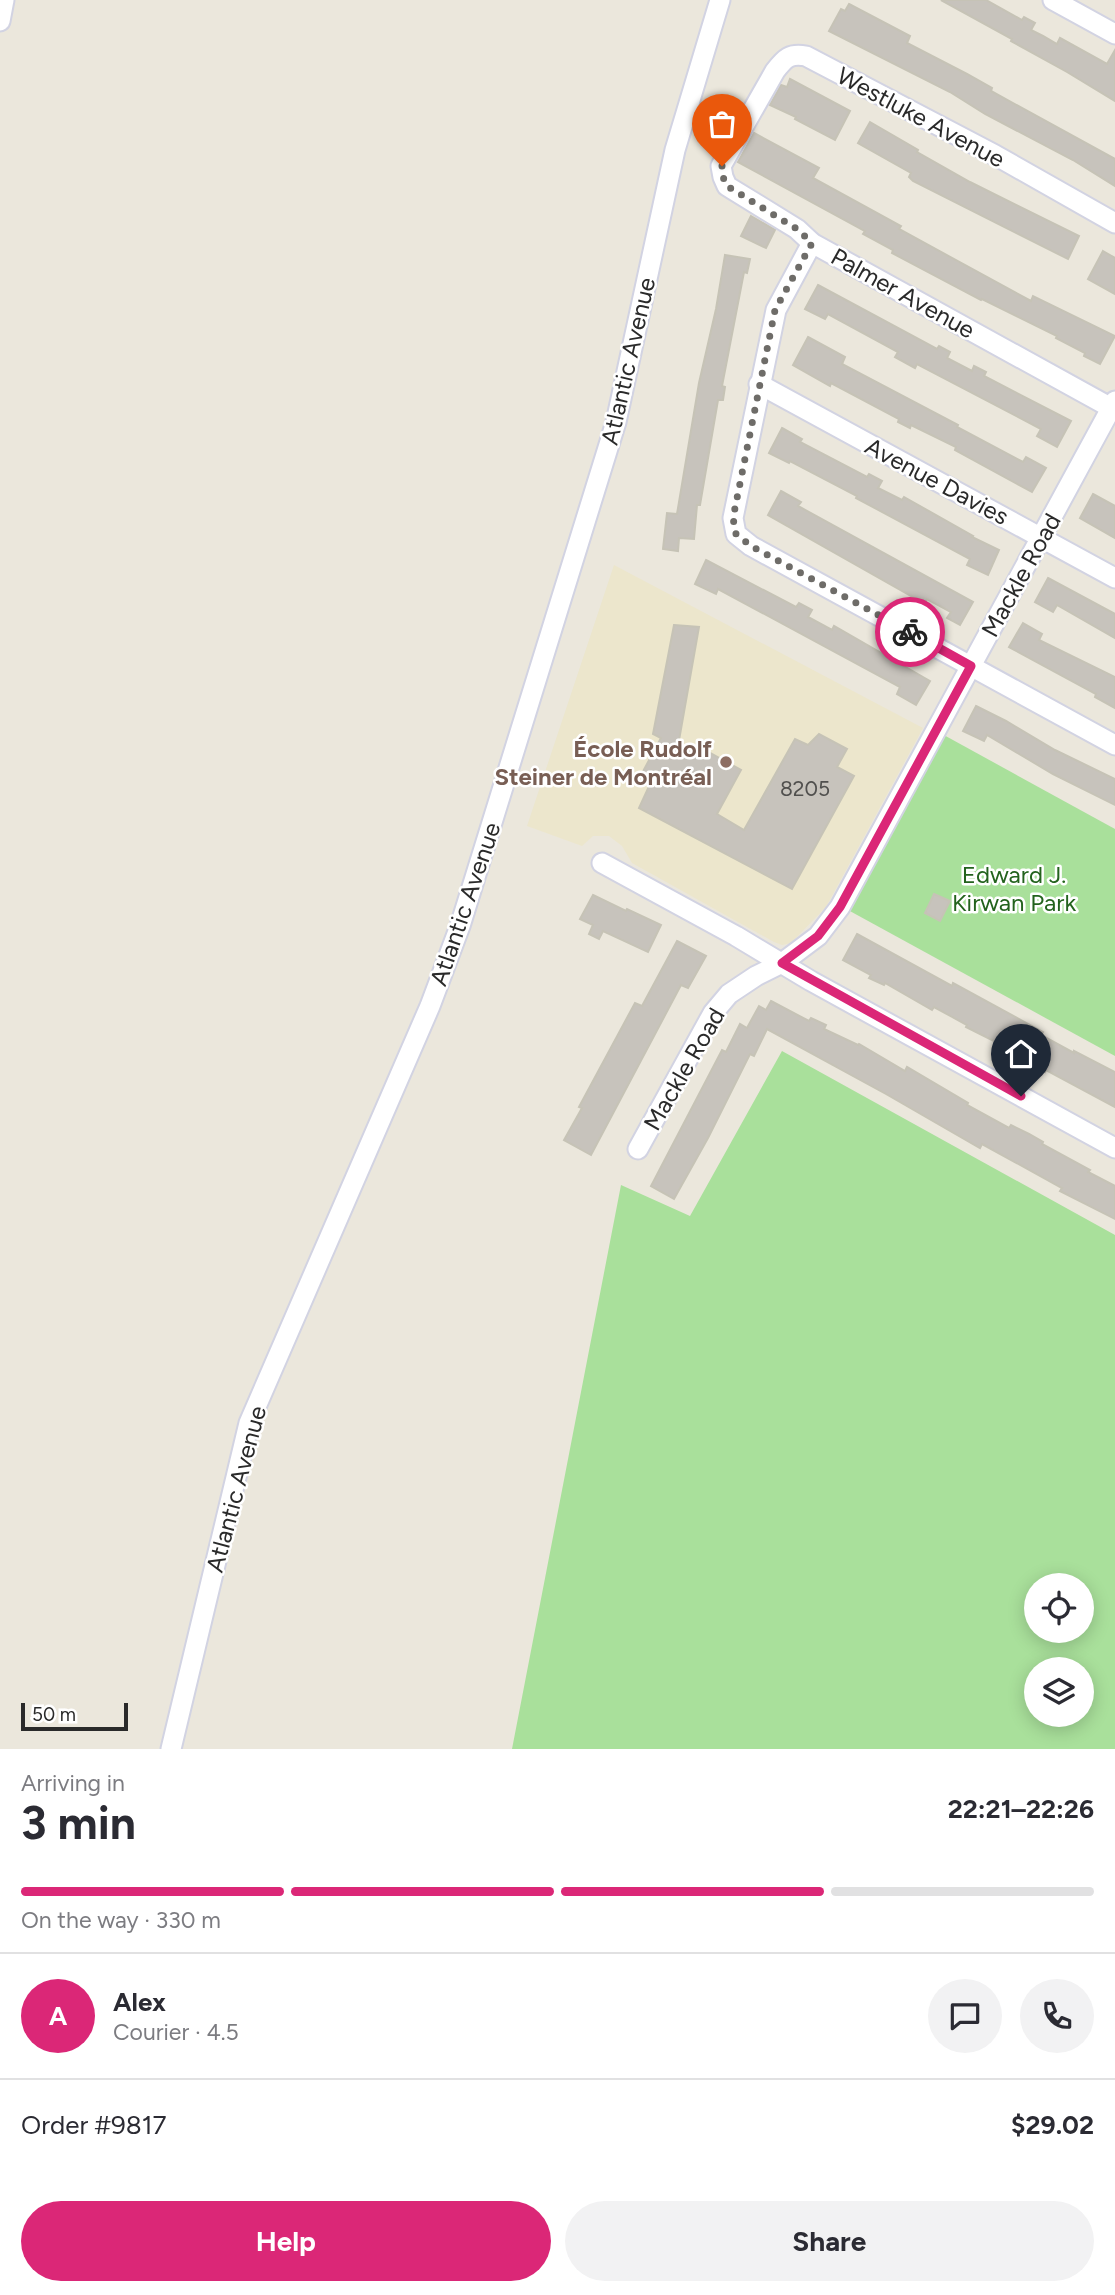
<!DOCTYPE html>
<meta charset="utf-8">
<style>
:root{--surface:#fff;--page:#f2f2f3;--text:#2b2b33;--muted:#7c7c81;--line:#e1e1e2;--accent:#db2777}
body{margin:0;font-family:Figtree,sans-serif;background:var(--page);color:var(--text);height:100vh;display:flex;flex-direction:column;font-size:26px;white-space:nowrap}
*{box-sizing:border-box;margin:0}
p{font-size:23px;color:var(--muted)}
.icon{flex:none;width:38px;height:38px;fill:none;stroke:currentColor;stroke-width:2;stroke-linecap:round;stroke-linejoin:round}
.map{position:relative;height:1749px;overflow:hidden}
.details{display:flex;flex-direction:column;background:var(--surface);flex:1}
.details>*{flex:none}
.buttons{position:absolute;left:1024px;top:1573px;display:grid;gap:14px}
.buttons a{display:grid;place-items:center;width:70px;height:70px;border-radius:50%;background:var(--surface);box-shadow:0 4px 18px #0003;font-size:35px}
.scale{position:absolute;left:21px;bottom:18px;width:107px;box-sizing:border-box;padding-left:7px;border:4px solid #2a2a2a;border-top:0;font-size:19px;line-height:24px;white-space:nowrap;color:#2a2a2a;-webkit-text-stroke:5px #fff;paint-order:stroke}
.pin{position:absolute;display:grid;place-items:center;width:60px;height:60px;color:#fff;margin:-72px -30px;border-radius:50% 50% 50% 0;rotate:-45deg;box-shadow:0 0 7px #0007}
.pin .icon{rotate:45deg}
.courier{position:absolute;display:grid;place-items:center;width:70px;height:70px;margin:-35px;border:5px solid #db2777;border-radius:50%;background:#fff;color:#222;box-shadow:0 2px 9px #0007}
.headline em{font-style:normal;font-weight:700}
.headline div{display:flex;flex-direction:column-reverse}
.headline{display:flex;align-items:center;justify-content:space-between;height:119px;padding:0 21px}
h1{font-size:46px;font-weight:700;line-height:52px}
.bar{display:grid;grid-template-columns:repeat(4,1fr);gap:10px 7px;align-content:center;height:84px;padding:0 21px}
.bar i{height:9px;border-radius:5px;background:var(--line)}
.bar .current{background:var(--accent)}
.bar p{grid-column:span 4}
.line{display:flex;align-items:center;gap:18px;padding:0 21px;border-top:2px solid var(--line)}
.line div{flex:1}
.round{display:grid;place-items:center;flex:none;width:74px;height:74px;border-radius:37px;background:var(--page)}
.action{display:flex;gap:14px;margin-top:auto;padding:14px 21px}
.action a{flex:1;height:80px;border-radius:42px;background:var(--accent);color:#fff;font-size:28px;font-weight:700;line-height:80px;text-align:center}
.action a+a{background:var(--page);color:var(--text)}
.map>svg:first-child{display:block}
.education{fill:#ece6cc}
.green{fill:#a9e09b;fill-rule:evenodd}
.building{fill:#c7c3bc;stroke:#c6c3b6;stroke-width:2}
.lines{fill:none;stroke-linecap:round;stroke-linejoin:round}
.minor-casing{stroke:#d2d3e2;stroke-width:23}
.minor{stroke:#fff;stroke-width:19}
.done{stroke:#6e6c68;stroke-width:7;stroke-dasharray:0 12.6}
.route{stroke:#db2777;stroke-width:9}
.education-dot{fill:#8d6e63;stroke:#fff;stroke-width:2.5}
.labels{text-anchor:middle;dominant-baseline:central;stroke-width:5;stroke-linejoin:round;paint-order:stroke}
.number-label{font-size:21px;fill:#51504e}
.street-label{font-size:24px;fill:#2a2a2a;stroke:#fff}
.education-label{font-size:24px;font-weight:bold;fill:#785e54;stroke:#fff;text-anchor:end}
.park-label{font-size:24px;fill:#23631d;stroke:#fff}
</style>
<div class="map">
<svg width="1115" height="1749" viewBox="0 0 1115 1749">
<rect width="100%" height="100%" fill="#ebe7dc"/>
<path class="education" d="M614,565l309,163 -97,179 -35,36 -9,2 -8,-3 -142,-79 -10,-17 -13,-10h-16l-11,10 -55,-20z"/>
<g class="green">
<path d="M942,734l173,95v227l-267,-146z"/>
<path d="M782,1051l333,184v514h-603l109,-564 69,31zM1036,1586h46v45h-46zM1036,1670h46v45h-46z"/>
</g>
<g class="building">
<path d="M941,0h45l36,20 2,-3 11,6 -4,7 12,6 14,8 3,-6 47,26 8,-14v51l-48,-29 -56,-31 1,-2z"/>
<path d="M849,4l61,32 -3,7 60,31 25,14 -1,3 124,68v27l-42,-26 -88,-46 -35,-22 -121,-61 12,-22 4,2z"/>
<path d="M790,79l60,32 -15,29 -40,-21 1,-2 -26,-12 11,-20 6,2z"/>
<path d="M870,122l48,28 -1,2 53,30 109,54 -11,23 -155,-78 -4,-4 2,-4 -53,-30z"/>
<path d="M754,133l65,35 -6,10 88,48 -2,3 132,72 2,-5 82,40 -15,28 -16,-8 1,-3 -29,-15 1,-2 -75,-37 -1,1 -89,-47 1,-3 -30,-16 2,-3 -127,-69z"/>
<path d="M751,216l24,14 -9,18 -25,-12z"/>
<path d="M1103,251l12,7v36l-27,-15z"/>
<path d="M725,255l25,4 -3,14 -3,-1 -22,114 3,1 -2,13h-5l-18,105h-3l-3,34 -15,-1 -1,13 -15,-2 4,-36 10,1 22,-131 17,-74z"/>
<path d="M818,285l119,64 2,-3 11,6 -3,6 25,13 2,-5 12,6 -2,4 87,45 -14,26 -20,-11 4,-7 -124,-65 -2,4 -20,-11 3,-5 -70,-38 -3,5 -20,-10z"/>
<path d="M808,337l37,20 -3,7 116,61 -1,2 66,35 3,-5 20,11 -14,24 -77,-42 1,-3 -45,-22 -1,3 -12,-6 1,-3 -68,-36 -1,3 -37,-21z"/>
<path d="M782,428l20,11 -2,3 67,35 2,-3 13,7 -4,7 24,12 2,-3 69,39 -1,1 27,13 -11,25 -21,-10 3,-6 -114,-61 1,-2 -67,-35 -1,2 -20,-10z"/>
<path d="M781,491l20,11 -3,4 175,96 -13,23 -13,-7 4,-6 -24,-13 -2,4 -12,-6 -145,-82z"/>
<path d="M1093,494l22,12v32l-35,-20z"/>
<path d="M706,560l90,47 3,-4 13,7 -4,7 24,13 2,-4 96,55 -14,24 -19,-11 3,-7 -182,-98 -2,5 -21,-10z"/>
<path d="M1048,578l67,36v24l-58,-33 -4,7 -18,-10z"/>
<path d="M1023,623l19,11 -3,6 76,37v31l-20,-11 1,-3 -87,-47z"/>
<path d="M674,625l25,2 -21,119 23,11 4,-7 36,20 -24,44 27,16 51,-91 13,6 11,-11 28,15 -10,18 17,9 -62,113 -153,-81 12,-26 -11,-5 21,-39 -8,-4z"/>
<path d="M976,706l30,15 49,29 60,29v26l-62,-31 -66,-39 -3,6 -21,-10z"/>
<path d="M934,894l16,7 -10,20 -15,-8z"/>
<path d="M593,895l33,16 1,-2 34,16 -13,27 -45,-21 -4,8 -10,-5 4,-9 -13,-6z"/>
<path d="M857,934l95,52 1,-3 90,49 -2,3 33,18v-2l41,21v35l-69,-37 -1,2 -31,-21 -48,-24 1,-2 -33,-18 -2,3 -47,-27 -1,2 -15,-7 2,-3 -28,-15z"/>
<path d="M677,941l29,15 -18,32 -7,-3 -90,170 -27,-15 18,-32 -3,-1 56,-104 7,3z"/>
<path d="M771,1001l38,20 2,-3 15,7 -2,4 34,16 1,-1 46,27 2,-4 61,36 -1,2 42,23 2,-3 18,9 14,8 -1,2 48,26 -2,2 27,14v33l-55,-28 2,-3 -80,-44 -2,4 -94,-54 -119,-65 -13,27 -4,-2 -42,84 -34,61 -23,-13 71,-136 4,2 14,-28 7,4 12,-22 7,4z"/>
</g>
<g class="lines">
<g class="minor-casing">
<g id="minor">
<path d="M1053,0l62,34"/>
<path d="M0,21l4,-21"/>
<path d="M1115,223l-120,-68 -189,-99c-16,-3 -21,2 -31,15l-54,95 2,11 4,9 70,43 15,14 303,167"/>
<path d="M812,243l-36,67 -43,208 3,16 15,12 364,199"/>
<path d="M759,384l356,194"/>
<path d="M602,863l134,73 75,45 304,167"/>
<path d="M638,1149l75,-136 16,-19 27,-18 26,-13 36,-27 22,-29 275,-506"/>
<path d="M171,1749l78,-326 181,-417 30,-80 156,-504 59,-272 45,-150"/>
</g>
</g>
<use href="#minor" class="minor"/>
</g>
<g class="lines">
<path class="done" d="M722,166l1,11 4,9 70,43 15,14 -37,67 -42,208 3,16 15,12 159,86"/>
<path class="route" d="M910,632l61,34 -131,241 -22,29 -36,27 239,133"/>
</g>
<circle class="education-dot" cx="726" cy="762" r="7"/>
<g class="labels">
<g class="number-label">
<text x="805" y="788">8205</text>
</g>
<g class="street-label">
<text transform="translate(921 117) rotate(28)">Westluke Avenue</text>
<text transform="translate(903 293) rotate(29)">Palmer Avenue</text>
<text transform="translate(628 361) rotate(-77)">Atlantic Avenue</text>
<text transform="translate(937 481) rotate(28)">Avenue Davies</text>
<text transform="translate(1021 575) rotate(-61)">Mackle Road</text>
<text transform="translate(465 904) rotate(-71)">Atlantic Avenue</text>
<text transform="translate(684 1069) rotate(-60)">Mackle Road</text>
<text transform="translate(236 1489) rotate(-75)">Atlantic Avenue</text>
</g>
<g class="education-label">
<text x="712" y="748">École Rudolf<tspan x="712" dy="28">Steiner de Montréal</tspan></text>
</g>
<g class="park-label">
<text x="1014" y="874">Edward J.<tspan x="1014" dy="28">Kirwan Park</tspan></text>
</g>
</g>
</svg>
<div class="buttons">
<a><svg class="icon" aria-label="locate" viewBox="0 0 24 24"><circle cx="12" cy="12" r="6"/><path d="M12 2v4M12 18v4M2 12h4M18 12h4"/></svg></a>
<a><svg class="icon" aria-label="layers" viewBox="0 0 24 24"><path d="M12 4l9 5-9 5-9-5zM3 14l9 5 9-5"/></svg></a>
</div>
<div class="scale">50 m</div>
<div class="pin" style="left:722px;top:166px;background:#ea580c"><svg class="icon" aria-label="bag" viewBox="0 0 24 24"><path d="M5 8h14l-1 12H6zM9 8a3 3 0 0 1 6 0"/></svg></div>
<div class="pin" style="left:1021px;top:1096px;background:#1f2937"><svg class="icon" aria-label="home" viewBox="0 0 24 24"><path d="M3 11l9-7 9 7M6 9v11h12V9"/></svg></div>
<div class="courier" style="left:910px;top:632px"><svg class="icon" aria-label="bike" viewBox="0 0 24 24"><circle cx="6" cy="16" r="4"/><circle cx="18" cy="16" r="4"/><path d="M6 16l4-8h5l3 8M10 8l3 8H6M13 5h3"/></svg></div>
</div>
<section class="details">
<div class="headline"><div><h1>3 min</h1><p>Arriving in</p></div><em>22:21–22:26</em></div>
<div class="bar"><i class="current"></i><i class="current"></i><i class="current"></i><i></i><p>On the way · 330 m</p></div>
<div class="line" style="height:126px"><b class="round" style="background:var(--accent);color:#fff">A</b><div><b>Alex</b><p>Courier · 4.5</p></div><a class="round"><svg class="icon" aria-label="chat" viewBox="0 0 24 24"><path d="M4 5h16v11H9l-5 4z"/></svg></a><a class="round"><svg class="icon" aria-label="phone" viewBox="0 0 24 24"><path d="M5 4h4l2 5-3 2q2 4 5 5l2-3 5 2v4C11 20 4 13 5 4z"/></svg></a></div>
<div class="line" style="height:91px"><div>Order #9817</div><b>$29.02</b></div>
<div class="action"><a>Help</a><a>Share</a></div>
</section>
